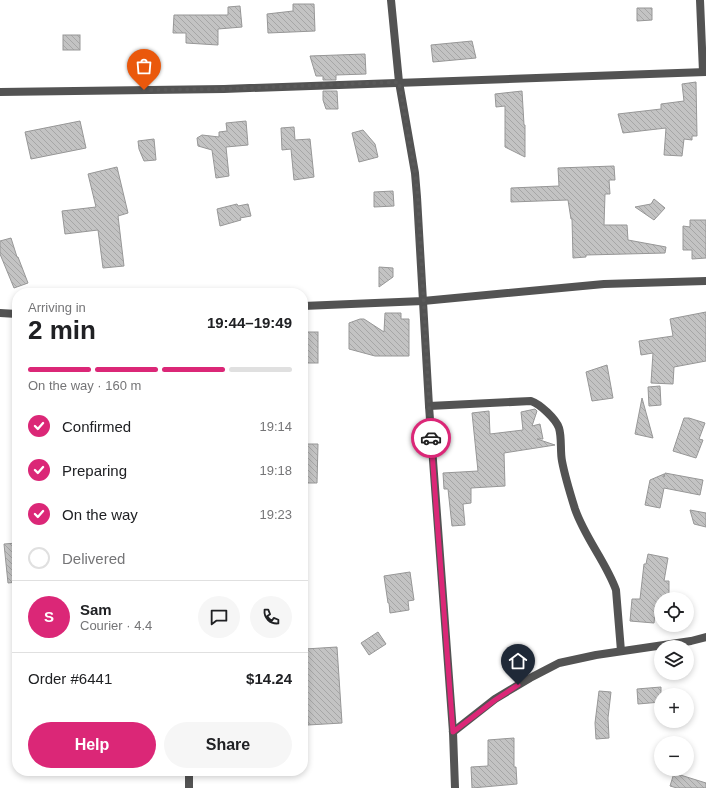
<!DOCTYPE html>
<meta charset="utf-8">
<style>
:root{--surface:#fff;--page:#f6f6f6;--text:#202124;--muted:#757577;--line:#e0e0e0;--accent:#db2777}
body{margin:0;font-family:Arial,sans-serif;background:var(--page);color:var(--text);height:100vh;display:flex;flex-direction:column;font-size:15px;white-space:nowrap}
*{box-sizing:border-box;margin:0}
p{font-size:13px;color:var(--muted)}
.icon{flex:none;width:22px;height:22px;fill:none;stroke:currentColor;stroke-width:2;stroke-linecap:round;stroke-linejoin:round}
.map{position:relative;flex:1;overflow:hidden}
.drawer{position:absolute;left:12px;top:288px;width:296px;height:488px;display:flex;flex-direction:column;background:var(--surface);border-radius:16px;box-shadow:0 2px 6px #0003}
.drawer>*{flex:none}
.tools{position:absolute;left:654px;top:592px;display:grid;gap:8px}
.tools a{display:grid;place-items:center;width:40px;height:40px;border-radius:50%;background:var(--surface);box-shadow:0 2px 6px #0003;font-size:20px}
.pin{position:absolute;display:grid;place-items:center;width:34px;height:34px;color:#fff;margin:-41px -17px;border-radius:50% 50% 50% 0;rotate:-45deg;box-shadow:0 0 4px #0007}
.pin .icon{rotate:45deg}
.courier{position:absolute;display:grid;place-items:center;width:40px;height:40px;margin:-20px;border:3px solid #db2777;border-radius:50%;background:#fff;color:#222;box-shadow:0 1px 5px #0007}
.headline em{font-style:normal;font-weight:700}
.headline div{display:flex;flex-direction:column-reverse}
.headline{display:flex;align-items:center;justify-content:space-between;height:68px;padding:0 16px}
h1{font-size:26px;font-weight:700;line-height:30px}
.bar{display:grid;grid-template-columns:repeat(4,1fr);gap:6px 4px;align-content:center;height:48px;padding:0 16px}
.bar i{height:5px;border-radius:3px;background:var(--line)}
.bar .selected{background:var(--accent)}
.bar p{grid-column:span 4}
.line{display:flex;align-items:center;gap:10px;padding:0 16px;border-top:1px solid var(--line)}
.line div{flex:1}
.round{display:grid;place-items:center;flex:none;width:42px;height:42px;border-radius:21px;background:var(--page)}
ol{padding:0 16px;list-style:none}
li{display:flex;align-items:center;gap:12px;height:44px}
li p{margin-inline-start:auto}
li .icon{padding:4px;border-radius:50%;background:var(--accent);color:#fff;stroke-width:4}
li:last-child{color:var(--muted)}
li i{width:22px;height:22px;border:2px solid var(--line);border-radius:50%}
.primary-button{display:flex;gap:8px;margin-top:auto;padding:8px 16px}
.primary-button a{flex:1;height:46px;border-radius:24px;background:var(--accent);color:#fff;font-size:16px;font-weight:700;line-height:46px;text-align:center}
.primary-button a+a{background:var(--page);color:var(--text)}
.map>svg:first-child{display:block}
.building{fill:url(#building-back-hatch);stroke:#979797}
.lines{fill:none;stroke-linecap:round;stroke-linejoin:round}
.minor{stroke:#535353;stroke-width:8}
.done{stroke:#595959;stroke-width:4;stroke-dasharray:0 7.2}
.route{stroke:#db2777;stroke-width:5}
</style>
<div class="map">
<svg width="706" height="788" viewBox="0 0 706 788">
<defs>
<pattern id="building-back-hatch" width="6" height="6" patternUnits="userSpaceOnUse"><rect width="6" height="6" fill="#c3c3c3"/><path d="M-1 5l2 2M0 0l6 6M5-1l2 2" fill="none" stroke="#a6a6a6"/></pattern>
</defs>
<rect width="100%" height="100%" fill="#fff"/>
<g class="building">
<path d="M293,4h21l1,27 -47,2 -1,-19 26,-3z"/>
<path d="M240,6l2,21 -24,2v16l-32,-2v-10h-13l1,-18h54v-8z"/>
<path d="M637,8h15v12l-15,1z"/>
<rect x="63" y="35" width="17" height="15"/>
<path d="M472,41l4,17 -43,4 -2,-17z"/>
<path d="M365,54l1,20 -30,1v5h-13v-4h-7l-6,-20z"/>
<path d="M696,82l1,54h-5v4l-8,-1 -2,17 -18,-1 2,-27 -43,5 -5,-19 43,-5v-5l23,-3 -2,-17z"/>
<path d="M323,91h14l1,18h-12l-3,-9z"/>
<path d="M522,91l2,34h1v32l-20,-10v-41l-9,1 -1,-13z"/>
<path d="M80,121l6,27 -55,11 -6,-27z"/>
<path d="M246,121l2,24 -22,2 3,29 -13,2 -4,-28 -14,-4 -1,-8 5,-3 17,2v-5l8,-1 -1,-8z"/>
<path d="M294,127l1,13 15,-1 4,38 -20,3 -3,-31 -9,1 -1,-22z"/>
<path d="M363,130l12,14 3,13 -19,5 -7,-29z"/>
<path d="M154,139l2,21 -12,1 -5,-12 -1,-8z"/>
<path d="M614,166l1,14h-6l1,14h-5l-1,31h23l1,15 38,7 -1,6 -79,2v2l-13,1 -1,-39h-1l-3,-19 -57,2v-14l48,-2 -1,-18z"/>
<path d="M117,167l11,46 -10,3 6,50 -21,2 -5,-38 -33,4 -3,-23 34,-4 -8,-33z"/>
<path d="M393,191l1,15 -20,1v-15z"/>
<path d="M654,199l11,9 -11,12 -19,-13 16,-3z"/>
<path d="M237,204l1,2 10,-2 3,12 -11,2 1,2 -21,6 -3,-17z"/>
<path d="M690,220h16v38l-14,1v-9h-9v-24l7,1z"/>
<path d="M11,238l6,19h1l10,26 -14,5 -14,-34v-13z"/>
<path d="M379,267l14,1v9l-14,10z"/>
<path d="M706,312v49l-32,6 -1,17 -22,-1 2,-30 -12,2 -2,-14 34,-5 -3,-17z"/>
<path d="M385,313h16v6h8v37h-34l-26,-7v-26l11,-4h4l20,13z"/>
<rect x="303" y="332" width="15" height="31"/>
<path d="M607,365l6,33 -21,3 -6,-29z"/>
<path d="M660,386l1,19 -12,1 -1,-19z"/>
<path d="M642,398l11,40 -18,-4z"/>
<path d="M535,409l2,2 -5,15 8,-2 3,15h-6l18,6 -51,8 1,33 -34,2v15l-8,1 2,21 -13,1 -4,-37h-4l-1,-16 35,-2 -6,-58 17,-2 1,23 33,-4 -2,-18z"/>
<path d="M684,418h5l16,5 -6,16 4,1 -7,18 -23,-7z"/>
<path d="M303,444h15l-1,39h-14z"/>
<path d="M665,473l38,7 -3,15 -36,-7 -4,20 -15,-3 5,-25 14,-6v3z"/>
<path d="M690,510l16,3v14l-12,-3z"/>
<path d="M17,543v39l-9,1 -4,-39z"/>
<path d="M648,554l20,4 -4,23h5v18h-9l-2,15 -3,-1 -1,10 -24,-2 2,-22h8l4,-35h2z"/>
<path d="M410,572l4,28 -6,1 1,9 -19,3 -1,-10h-1l-4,-27z"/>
<path d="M378,632l8,12 -17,11 -8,-12z"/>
<path d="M337,647l5,76 -34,2 -3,-76z"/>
<path d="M661,687v15l-23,2 -1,-15z"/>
<path d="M599,691l12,1 -3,26 1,20 -13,1 -1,-16z"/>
<path d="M514,738v29h2l1,17 -45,4 -1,-21 17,-1v-26z"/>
<path d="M674,773l32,10v5h-29l-7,-2z"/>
</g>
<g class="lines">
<g class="minor">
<path d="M391,0l8,82 16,91 2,24 12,209 24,326 2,56"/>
<path d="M700,0l3,72"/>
<path d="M0,92l224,-3 482,-17"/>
<path d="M303,306l120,-5 181,-17 102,-3"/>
<path d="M0,313l17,1"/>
<path d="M429,406l102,-5c9,3 25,18 28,27 3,10 1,23 3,33 3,16 8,32 13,48 10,29 31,53 41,81l5,61"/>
<path d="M453,732l42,-33 35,-21 29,-15 37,-8 95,-14 15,-4"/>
<path d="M189,771v17"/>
</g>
</g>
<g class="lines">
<path class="done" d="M144,90l80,-1 175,-7 16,91 3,24 13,241"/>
<path class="route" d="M431,438l22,294 42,-32 23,-15"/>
</g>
</svg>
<div class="tools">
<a><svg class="icon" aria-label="locate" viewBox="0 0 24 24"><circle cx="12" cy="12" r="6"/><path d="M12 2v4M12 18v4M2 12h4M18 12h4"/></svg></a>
<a><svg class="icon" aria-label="layers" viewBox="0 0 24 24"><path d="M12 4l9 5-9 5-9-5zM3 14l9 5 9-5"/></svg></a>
<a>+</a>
<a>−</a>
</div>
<div class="pin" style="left:144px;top:90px;background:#ea580c"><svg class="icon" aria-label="bag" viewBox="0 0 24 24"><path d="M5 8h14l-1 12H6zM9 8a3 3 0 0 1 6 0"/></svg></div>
<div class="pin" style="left:518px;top:685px;background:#1f2937"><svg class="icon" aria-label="home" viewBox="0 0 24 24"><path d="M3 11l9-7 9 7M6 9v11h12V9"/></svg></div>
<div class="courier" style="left:431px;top:438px"><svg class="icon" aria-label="car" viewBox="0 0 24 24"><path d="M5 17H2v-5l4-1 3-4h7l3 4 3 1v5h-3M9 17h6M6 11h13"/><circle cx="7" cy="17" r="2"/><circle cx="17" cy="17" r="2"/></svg></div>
<section class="drawer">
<div class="headline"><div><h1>2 min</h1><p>Arriving in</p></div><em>19:44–19:49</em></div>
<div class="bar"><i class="selected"></i><i class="selected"></i><i class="selected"></i><i></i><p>On the way · 160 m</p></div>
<ol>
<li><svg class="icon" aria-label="check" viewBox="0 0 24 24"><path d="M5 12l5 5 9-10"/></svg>Confirmed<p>19:14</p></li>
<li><svg class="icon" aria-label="check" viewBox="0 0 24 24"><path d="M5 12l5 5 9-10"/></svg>Preparing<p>19:18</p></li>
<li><svg class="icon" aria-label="check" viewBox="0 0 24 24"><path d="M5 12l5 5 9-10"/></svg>On the way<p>19:23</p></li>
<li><i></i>Delivered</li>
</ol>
<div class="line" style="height:72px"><b class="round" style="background:var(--accent);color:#fff">S</b><div><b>Sam</b><p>Courier · 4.4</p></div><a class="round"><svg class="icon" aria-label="chat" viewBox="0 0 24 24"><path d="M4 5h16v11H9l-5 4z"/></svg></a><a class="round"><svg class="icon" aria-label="phone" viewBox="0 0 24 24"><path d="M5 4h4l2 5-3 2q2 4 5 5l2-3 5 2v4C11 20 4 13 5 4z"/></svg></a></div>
<div class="line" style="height:52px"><div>Order #6441</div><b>$14.24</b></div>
<div class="primary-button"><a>Help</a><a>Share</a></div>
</section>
</div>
